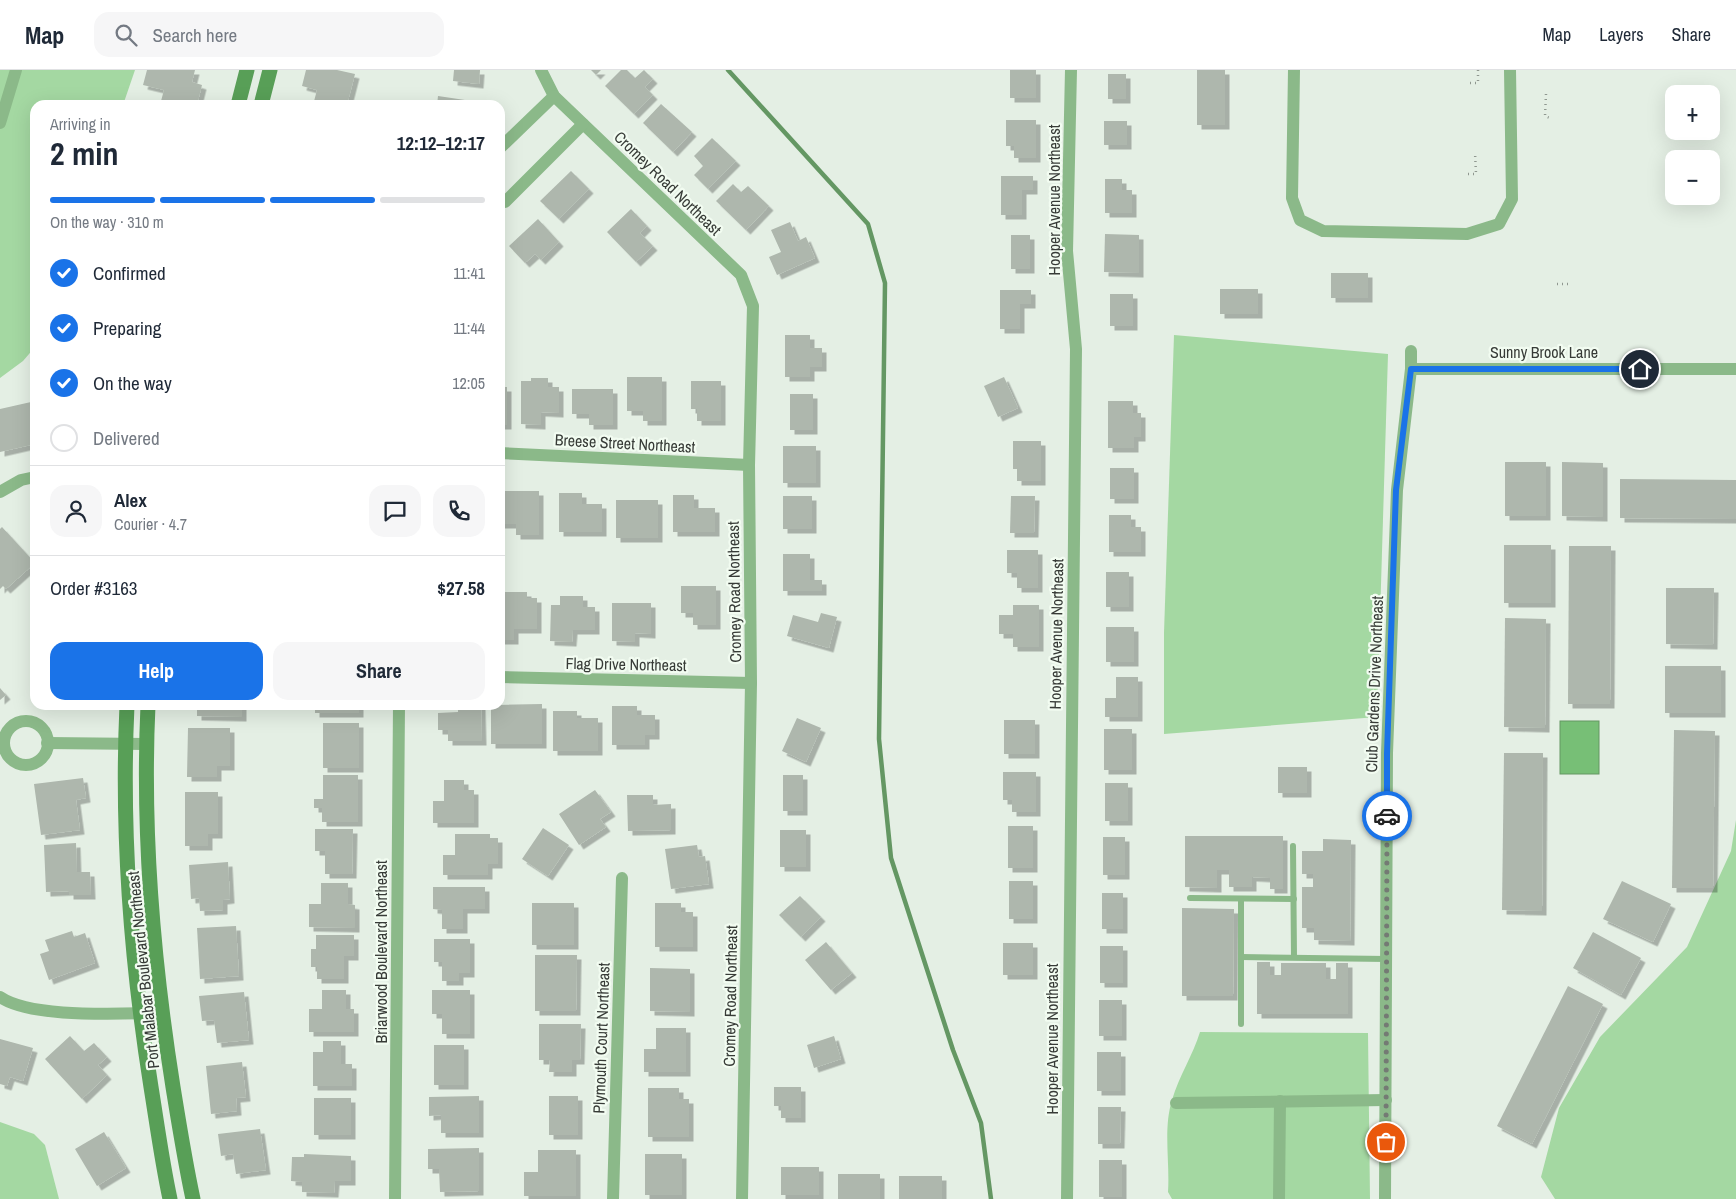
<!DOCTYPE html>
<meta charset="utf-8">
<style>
:root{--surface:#fff;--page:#f6f6f7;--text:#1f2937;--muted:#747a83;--line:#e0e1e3;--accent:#1a73e8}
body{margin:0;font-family:"Archivo Narrow",sans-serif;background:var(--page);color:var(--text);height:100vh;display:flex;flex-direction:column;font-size:19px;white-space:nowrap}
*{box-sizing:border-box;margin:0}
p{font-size:16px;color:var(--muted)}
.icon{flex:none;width:28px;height:28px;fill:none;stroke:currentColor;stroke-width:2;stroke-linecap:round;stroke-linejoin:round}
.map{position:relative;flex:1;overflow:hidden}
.sheet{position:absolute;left:30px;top:30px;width:475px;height:610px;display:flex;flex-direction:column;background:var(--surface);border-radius:15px;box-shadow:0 5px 20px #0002}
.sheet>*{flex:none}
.controls{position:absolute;left:1665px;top:15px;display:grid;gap:10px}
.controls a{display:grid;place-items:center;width:55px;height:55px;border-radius:10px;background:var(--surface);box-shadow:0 5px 20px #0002;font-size:25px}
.pin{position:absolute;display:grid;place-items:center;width:42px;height:42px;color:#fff;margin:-21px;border:2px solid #fff;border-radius:50%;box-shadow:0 1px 5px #0007}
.courier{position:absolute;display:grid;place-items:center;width:50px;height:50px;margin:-25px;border:4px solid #1a73e8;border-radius:50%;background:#fff;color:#222;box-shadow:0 1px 6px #0007}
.headline em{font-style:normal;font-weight:700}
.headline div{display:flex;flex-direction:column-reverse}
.headline{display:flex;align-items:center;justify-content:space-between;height:85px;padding:0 20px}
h1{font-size:32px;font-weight:700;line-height:38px}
.bar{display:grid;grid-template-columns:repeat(4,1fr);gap:8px 5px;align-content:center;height:60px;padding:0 20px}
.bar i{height:6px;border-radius:4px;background:var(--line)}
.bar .active{background:var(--accent)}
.bar p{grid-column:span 4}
.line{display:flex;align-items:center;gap:12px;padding:0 20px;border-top:1px solid var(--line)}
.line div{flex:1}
.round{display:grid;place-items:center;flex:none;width:52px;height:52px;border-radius:15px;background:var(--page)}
ol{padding:0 20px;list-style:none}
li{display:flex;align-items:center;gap:15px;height:55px}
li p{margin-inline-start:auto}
li .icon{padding:5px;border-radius:50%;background:var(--accent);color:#fff;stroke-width:4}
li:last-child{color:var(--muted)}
li i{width:28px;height:28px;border:2px solid var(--line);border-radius:50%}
.action{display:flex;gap:10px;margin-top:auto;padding:10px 20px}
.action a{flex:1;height:58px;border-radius:15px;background:var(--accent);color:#fff;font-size:20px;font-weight:700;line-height:58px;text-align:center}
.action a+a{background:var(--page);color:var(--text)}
header{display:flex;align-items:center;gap:30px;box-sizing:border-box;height:70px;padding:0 25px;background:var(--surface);border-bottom:1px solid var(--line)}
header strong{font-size:24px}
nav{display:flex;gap:28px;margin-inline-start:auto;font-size:18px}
.search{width:350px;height:45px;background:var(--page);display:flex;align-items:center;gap:12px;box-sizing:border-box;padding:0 18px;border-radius:15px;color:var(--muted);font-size:19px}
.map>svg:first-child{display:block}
.green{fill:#a4d8a2}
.water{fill:#77bf76;stroke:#649763}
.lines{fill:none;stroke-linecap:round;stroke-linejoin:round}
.stream{stroke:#649763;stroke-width:4.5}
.building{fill:#aeb7ad;filter:url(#shadow)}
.path{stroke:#8f978f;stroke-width:2.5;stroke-dasharray:1 4;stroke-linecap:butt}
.lane{stroke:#8bb989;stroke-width:6}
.street{stroke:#8bb989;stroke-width:12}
.secondary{stroke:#589f57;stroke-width:15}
.done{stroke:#747a74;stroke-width:5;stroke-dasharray:0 9}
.route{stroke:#1a73e8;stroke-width:6}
.labels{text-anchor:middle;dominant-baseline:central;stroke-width:4.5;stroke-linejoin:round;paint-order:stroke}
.street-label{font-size:16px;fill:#373b37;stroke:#f2fcf1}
</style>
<header>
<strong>Map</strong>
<div class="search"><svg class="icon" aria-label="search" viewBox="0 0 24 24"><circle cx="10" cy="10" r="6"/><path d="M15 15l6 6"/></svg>Search here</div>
<nav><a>Map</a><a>Layers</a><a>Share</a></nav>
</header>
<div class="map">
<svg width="1736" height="1129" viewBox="0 0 1736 1129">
<defs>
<filter id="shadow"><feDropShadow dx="4.5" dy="4.5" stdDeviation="0" flood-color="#0004"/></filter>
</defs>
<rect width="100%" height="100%" fill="#e4efe4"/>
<g class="green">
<path d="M0,0h135l-12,35h-88v242l-12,14 -23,17z"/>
<path d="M1174,265l214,19 -11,363 -213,17v-101z"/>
<path d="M1736,750v379h-181l-14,-22 18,-69 41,-71 87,-90 44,-96z"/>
<path d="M1200,962l168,1 2,166h-198l-4,-7c2,-30 -5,-63 4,-92 7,-24 21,-45 28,-68z"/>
<path d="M0,1052l34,12 11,11 14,54h-59z"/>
</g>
<rect class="water" x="1560" y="651" width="39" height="53"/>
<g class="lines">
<path class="stream" d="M728,0l140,154 17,59 -6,456 12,119 62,192 28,73 10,76"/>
</g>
<g class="building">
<path d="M147,0h48l-3,12 10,3 -5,20h-19l-17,-4 3,-11 -21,-5z"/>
<path d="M306,0h31l18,4 -8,31h-34l4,-15 -15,-4z"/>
<path d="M454,0h26l-1,14 -26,-3z"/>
<path d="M591,0h10l-5,5z"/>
<path d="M621,0h6l8,8 9,-8 9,9 -8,8 8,8 -19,19 -29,-28z"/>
<rect x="1010" y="0" width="26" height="28"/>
<rect x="1197" y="0" width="28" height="55"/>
<rect x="1108" y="4" width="18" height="25"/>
<path d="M438,26l27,4 -1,5h-27z"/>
<path d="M661,34l31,28 -19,20 -30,-29z"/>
<path d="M1006,50h30v38h-22v-12h-8z"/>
<rect x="1104" y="51" width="23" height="24"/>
<path d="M712,68l24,23 -28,28 -14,-14 9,-9 -9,-10z"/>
<path d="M571,101l18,18 -30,30 -19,-18z"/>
<path d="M1001,106h32v14h-11v25h-21z"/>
<path d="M1105,109h17v11h10v23h-27z"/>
<path d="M733,114l8,8 7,-6 21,20 -23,24 -30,-29z"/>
<path d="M631,139l16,17 -7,7 13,13 -17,16 -29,-30z"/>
<path d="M538,149l21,23 -18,18 -6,-6 -10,9 -16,-17z"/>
<path d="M790,152l8,19 8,-4 9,21 -38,17 -8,-18 12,-5 -10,-22z"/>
<path d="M1105,164l34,1v38l-35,-1z"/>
<rect x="1011" y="165" width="19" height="34"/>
<rect x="1331" y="203" width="37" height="25"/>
<rect x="1220" y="219" width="38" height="25"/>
<path d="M1000,220h31v14h-11v25h-20z"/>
<rect x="1110" y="224" width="23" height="32"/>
<path d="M785,265h25v13h12v19h-12v10h-25z"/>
<path d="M627,307h35v44h-19v-10h-16z"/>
<path d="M1004,307l14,31 -20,9 -14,-31z"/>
<path d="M531,308h17v9h11v26l-18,-1v13l-20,-1v-43h10z"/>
<path d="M691,311h30v40h-24v-12h-6z"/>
<rect x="500" y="317" width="7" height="38"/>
<path d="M572,319h41v36h-24v-11h-17z"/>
<rect x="790" y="324" width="23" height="36"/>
<path d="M1108,331h25v12h8v24h-7v11h-26z"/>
<path d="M31,332l4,17v25l-35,8v-43z"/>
<path d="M1013,371h28v40h-24v-12h-4z"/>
<rect x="783" y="376" width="33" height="37"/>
<rect x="1505" y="392" width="41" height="54"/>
<path d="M1562,392l41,1v54l-41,-1z"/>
<rect x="1110" y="398" width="24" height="31"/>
<path d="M1620,409l116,1v39l-116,-1z"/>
<path d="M500,421h39v44h-23v-11h-16z"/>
<path d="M559,423h23v11h20v28h-43z"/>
<path d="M673,425h21v13h21v24h-42z"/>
<rect x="783" y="426" width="29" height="33"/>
<path d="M1011,426h24l-1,37h-24z"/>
<rect x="616" y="430" width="42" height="38"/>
<path d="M1109,445h22v12h10v25h-32z"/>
<path d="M2,457l33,36 -29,26 -3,-3 -3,3v-60z"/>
<rect x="1504" y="475" width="47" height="58"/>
<path d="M1569,476h42l-1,158h-42z"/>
<path d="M1007,480h31v38h-21v-15h-10z"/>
<path d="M783,484h27v26h12v11h-39z"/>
<rect x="1106" y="502" width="23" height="35"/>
<path d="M681,516h35v39h-23v-12h-12z"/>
<path d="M1666,518h48l-1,57 -47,-1z"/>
<path d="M500,522h27v6h10v31h-23v11h-14z"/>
<path d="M560,526h23v11h12v23h-22l-1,12 -22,-1 1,-36h9z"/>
<path d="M612,533h39v31l-16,-1v9l-23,-1z"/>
<path d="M1013,535h26v42h-26v-13h-14v-19h14z"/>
<path d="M821,543l16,4 -8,31 -42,-12 6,-21 25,7z"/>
<path d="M1505,548l41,1 -1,109 -41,-1z"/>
<rect x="1106" y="557" width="28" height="35"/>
<rect x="1665" y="596" width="56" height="47"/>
<path d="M1116,607h22v40h-33v-19h11z"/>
<path d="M0,618l6,7 -6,5z"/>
<path d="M542,634v40h-51v-39z"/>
<path d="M197,635h45v12l-45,-1z"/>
<rect x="315" y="635" width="44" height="8"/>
<path d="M458,635h23l1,36h-34v-11h-10v-17l20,-1z"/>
<path d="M612,636h25v9h18v20h-10v10h-33z"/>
<path d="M553,641h24v7h21v33h-45z"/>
<path d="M797,648l24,10 -15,34 -24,-11z"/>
<rect x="1004" y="650" width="31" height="34"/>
<rect x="323" y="653" width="36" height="45"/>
<path d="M188,658h42v38h-13v11h-30z"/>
<rect x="1104" y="659" width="28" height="41"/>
<path d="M1674,660l41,1 -2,157h-41z"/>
<path d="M1504,683h39l-1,158 -40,-1z"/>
<rect x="1278" y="697" width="29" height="26"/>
<path d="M1003,702h33v40h-24v-12h-9z"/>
<path d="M323,705h35v47h-36v-14h-8v-9h9z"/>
<rect x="783" y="705" width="20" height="36"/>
<path d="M83,708l3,20 -10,2 4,30 -39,5 -7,-51z"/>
<path d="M444,710h20v10h10v33h-41v-22h11z"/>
<rect x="1105" y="713" width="23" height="38"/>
<path d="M595,720l16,22 -11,7 6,8 -27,18 -20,-31z"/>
<path d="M185,722h33v42h-10v12h-23z"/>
<path d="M627,725h26v10l18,-1v26l-43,1z"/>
<rect x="1008" y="756" width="25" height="42"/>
<path d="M543,758l26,17 -21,31 -26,-17z"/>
<path d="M315,759h38l-1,45h-27v-23h-10z"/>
<rect x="780" y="760" width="26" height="37"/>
<path d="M455,764h35v4h8v26h-10v11h-45v-20h12z"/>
<path d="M1185,766h98v53h-13v-11l-18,-1v10h-23v-17h-12v18l-32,-1z"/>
<rect x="1103" y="767" width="22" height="38"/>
<path d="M1323,769l28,1 -1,101 -36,-1v-12h-12v-41h11v-13h-11v-23h21z"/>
<path d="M76,773l1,29h13l1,23h-22v-4l-23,1 -2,-47z"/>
<path d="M697,775l2,12 6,-1 4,28 -38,5 -6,-40z"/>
<path d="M228,792l2,37 -7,1v10l-23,1 -1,-13 -8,1 -2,-34z"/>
<rect x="1009" y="811" width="24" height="38"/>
<path d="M1622,811l49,23 -18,38 -50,-23z"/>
<path d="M321,813h27v21l7,1v23l-46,-1v-23h12z"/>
<path d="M433,817h52v22h-22v20h-21v-19l-9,-1z"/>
<rect x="1102" y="823" width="21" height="36"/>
<path d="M800,826l21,21 -20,20 -22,-22z"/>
<rect x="532" y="833" width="42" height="42"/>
<path d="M655,833h26v9h12v35h-38z"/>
<path d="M1182,838l52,1 -1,87h-51z"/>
<path d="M236,856l3,50 -39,3 -3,-51z"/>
<path d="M72,861l2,6 11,-4 10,30 -46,17 -9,-26 9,-3 -4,-11z"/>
<path d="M1593,862l48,26 -20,37 -48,-27z"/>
<path d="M316,865h38v21h-10v23h-27v-12h-6v-18h5z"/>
<path d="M434,869h36v34h-11v8h-17v-19h-8z"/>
<path d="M826,872l26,31 -21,17 -26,-30z"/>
<rect x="1003" y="873" width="30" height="32"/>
<rect x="1100" y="876" width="23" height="37"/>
<path d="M535,885h42l-1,56h-41z"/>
<path d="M1257,892h13v13h11v-12h45v16h10v-16h12v51h-91z"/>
<path d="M650,898l40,1v43l-40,-1z"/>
<path d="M1568,916l35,18 -71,140 -35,-18z"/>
<path d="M322,920h24v19h8v23h-45v-23h13z"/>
<path d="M432,920h38v44h-28v-20h-10z"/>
<path d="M244,922l5,48 -32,3 -3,-23 -12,1 -3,-25z"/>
<rect x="1099" y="930" width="23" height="36"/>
<path d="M539,954h42l-1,36h-8v12h-23l1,-12h-11z"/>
<path d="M656,958h30v44h-42v-23h12z"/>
<path d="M70,966l14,15 10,-8 13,14 -9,8 9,10 -25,24 -37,-40z"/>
<path d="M834,966l7,23 -27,9 -7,-23z"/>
<path d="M0,969l33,9 -10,33 -13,-4 -3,9 -7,-2z"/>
<path d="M323,971h18v23h11v22h-39v-34h10z"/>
<rect x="434" y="975" width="30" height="40"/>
<rect x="1097" y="982" width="24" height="39"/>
<path d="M242,992l4,35 -10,1 1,13 -26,3 -5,-48z"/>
<path d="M774,1017h27v31h-20v-12h-7z"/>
<path d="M648,1018h31v11h10v38h-41z"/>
<path d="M479,1026v37h-38v-18l-12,1v-19z"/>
<rect x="549" y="1026" width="29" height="39"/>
<rect x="314" y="1028" width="37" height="37"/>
<path d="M1098,1037h23l-1,37h-22z"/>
<path d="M260,1059l6,41 -30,4 -3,-20 -12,2 -3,-22z"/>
<path d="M104,1062l22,36 -29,18 -22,-37z"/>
<path d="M479,1078v43l-39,1 -1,-23h-11v-20z"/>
<path d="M538,1080h38v46h-52v-24h14z"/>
<path d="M304,1084l47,2v25h-16l-1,12 -32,-1v-10l-11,-1 1,-24h12z"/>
<rect x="645" y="1084" width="37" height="41"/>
<rect x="1099" y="1090" width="23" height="37"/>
<rect x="781" y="1097" width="38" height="28"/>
<rect x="838" y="1104" width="42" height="25"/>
<rect x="899" y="1106" width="43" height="23"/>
</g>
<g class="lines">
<g class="path">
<path d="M1470,13h8v-13"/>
<path d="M1546,24l-1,22 7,3"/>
<path d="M1468,104h8l-1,-22"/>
<path d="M1557,214h11"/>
</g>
<g class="lane">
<path d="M1293,776l1,111"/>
<path d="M1190,828l104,1"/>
<path d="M1241,829v125"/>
<path d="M1241,887l146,2"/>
</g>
<g class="street">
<path d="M541,0l13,26 187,179 12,31 -4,159 2,218 -9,516"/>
<path d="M1294,0l-2,128 8,22 23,11 144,3 32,-10 13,-25 -2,-129"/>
<path d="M0,53l16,-53"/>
<path d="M500,78l54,-52"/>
<path d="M500,132h5l78,-78"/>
<path d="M1411,299h325"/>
<path d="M500,383l249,12"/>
<path d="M0,422l21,-12 14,-3"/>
<path d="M500,607l251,6"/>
<circle cx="26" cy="673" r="22"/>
<path d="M47,673l99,1"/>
<path d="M0,927c32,22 121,16 162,16"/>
<path d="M1176,1033l210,-3"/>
<path d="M395,1129l4,-494"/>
<path d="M613,1129l9,-321"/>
<path d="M1067,1129l9,-850 -9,-98 4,-181"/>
<path d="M1279,1129l1,-98"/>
<path d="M1385,1129l2,-446 10,-263 14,-121v-18"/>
</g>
<g class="secondary">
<path d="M238,35l9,-35"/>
<path d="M261,35l9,-35"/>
<path d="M127,635c-6,128 4,256 24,382 6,37 11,75 19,112"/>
<path d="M148,635c-6,128 5,256 25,382 6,37 12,75 20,112"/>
</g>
</g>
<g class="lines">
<path class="done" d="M1386,1072l1,-326"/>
<path class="route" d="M1387,746v-62l9,-264 15,-121h229"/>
</g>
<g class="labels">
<g class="street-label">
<text transform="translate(668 113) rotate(44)">Cromey Road Northeast</text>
<text transform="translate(1054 130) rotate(-90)">Hooper Avenue Northeast</text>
<text x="1544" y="282">Sunny Brook Lane</text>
<text transform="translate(625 373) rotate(3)">Breese Street Northeast</text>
<text transform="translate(734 522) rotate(-91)">Cromey Road Northeast</text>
<text transform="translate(1056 564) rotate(-89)">Hooper Avenue Northeast</text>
<text transform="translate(626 594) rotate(1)">Flag Drive Northeast</text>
<text transform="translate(1374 614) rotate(-88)">Club Gardens Drive Northeast</text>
<text transform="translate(381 882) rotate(-90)">Briarwood Boulevard Northeast</text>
<text transform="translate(143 900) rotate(-96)">Port Malabar Boulevard Northeast</text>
<text transform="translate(730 926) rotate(-89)">Cromey Road Northeast</text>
<text transform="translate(601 968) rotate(-88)">Plymouth Court Northeast</text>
<text transform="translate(1052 969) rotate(-90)">Hooper Avenue Northeast</text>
</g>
</g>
</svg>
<div class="controls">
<a>+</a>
<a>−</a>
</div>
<div class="pin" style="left:1386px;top:1072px;background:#ea580c"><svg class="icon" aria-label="bag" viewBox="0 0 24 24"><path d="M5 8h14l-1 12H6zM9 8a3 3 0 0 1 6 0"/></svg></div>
<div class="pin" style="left:1640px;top:299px;background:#1f2937"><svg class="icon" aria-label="home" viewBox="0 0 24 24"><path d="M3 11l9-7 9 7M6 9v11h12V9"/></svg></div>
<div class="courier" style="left:1387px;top:746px"><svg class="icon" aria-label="car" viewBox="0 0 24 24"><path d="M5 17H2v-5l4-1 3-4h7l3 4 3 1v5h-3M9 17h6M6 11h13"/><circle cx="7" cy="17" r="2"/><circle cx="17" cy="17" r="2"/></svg></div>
<section class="sheet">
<div class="headline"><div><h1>2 min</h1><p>Arriving in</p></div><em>12:12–12:17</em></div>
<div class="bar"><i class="active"></i><i class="active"></i><i class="active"></i><i></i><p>On the way · 310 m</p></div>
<ol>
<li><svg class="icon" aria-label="check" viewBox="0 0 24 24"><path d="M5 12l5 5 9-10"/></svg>Confirmed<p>11:41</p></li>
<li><svg class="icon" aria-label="check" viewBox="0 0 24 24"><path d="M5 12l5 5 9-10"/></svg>Preparing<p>11:44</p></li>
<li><svg class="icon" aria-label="check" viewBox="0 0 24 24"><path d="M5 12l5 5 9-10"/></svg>On the way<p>12:05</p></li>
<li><i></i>Delivered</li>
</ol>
<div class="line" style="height:90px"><a class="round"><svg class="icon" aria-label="person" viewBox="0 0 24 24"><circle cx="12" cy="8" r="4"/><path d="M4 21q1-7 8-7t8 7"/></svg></a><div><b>Alex</b><p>Courier · 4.7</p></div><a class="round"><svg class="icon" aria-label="chat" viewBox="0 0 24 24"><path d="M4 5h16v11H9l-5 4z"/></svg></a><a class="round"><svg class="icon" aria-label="phone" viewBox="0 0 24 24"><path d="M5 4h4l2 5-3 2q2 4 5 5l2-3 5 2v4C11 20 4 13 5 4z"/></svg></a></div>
<div class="line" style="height:65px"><div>Order #3163</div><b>$27.58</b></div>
<div class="action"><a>Help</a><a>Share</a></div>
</section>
</div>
